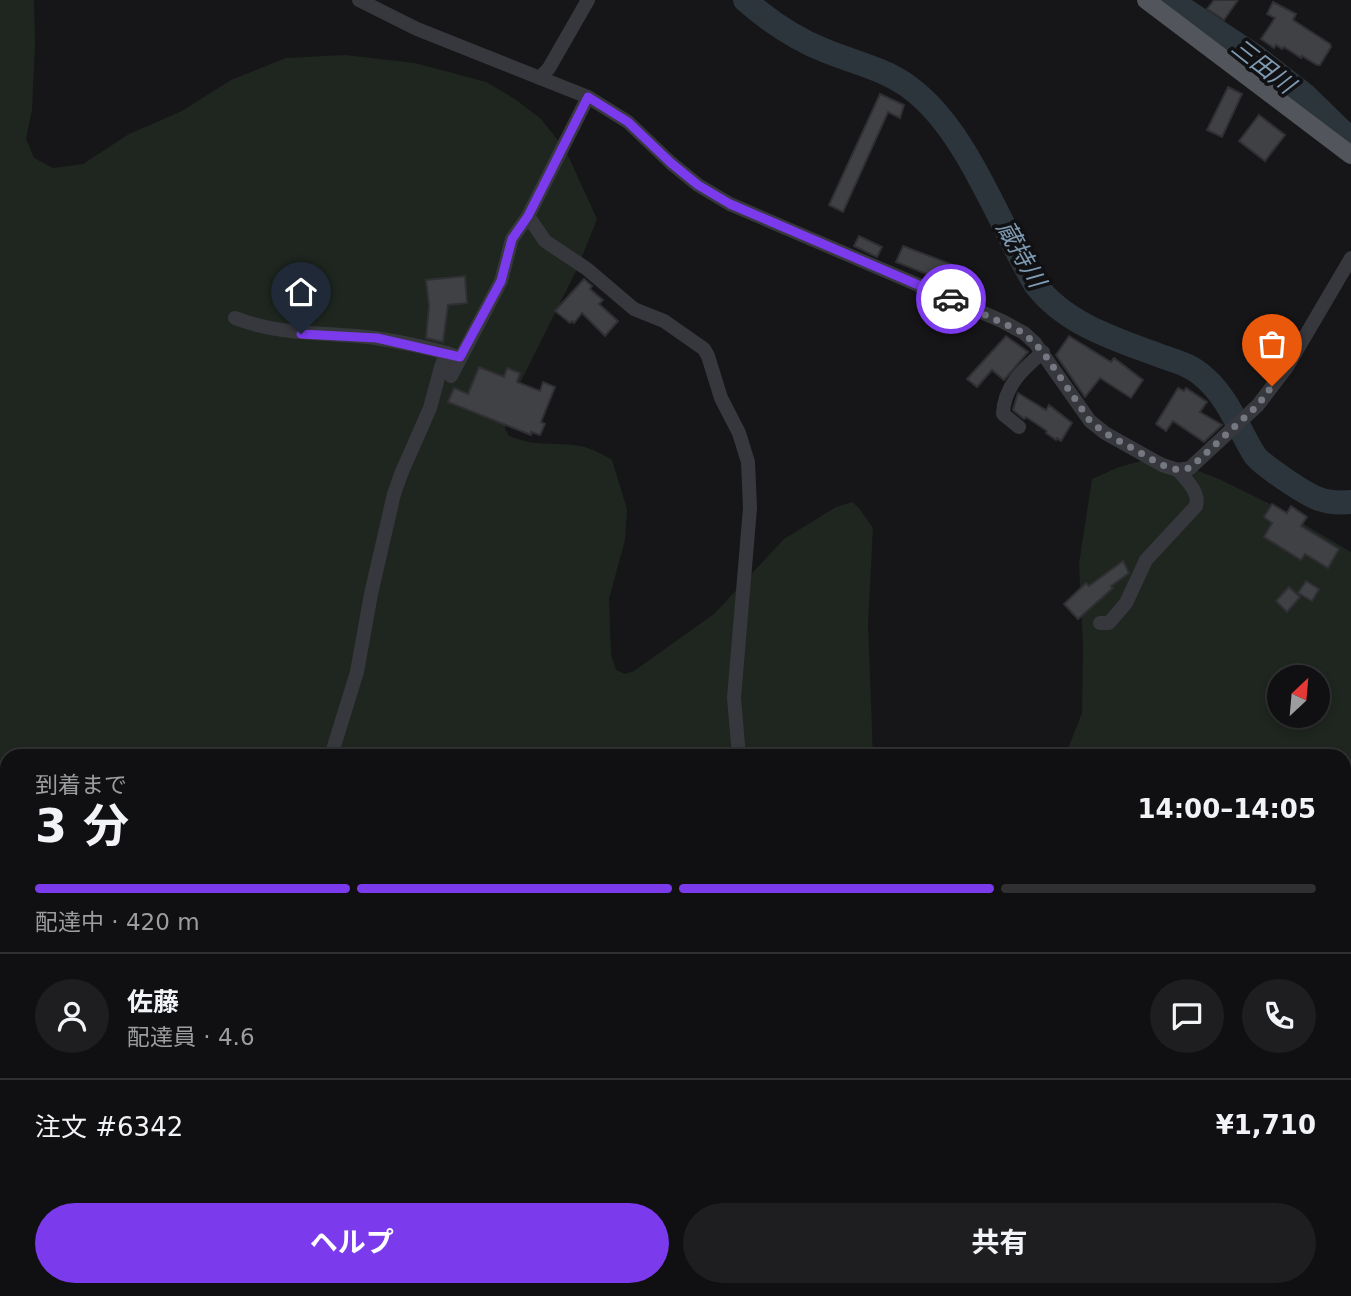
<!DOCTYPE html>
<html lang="ja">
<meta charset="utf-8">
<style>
:root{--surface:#101012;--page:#1e1e20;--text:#f1f3f6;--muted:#9c9d9f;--line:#303032;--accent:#7c3aed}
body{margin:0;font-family:"DejaVu Sans","Noto Sans JP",sans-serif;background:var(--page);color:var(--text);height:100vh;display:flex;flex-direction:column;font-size:26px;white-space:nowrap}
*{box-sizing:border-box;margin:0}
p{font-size:23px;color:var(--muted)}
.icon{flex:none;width:38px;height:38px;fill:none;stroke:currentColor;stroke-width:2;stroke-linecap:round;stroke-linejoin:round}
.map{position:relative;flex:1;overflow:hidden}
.drawer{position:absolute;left:0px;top:749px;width:1351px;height:548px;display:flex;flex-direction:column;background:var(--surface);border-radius:21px 21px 0 0;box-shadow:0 4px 10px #0003,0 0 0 2px var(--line)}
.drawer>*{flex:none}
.needle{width:46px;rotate:26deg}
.buttons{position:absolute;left:1267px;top:665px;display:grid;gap:14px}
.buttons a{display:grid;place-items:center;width:63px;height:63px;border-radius:50%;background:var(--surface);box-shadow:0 4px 10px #0003,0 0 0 2px var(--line);font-size:35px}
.pin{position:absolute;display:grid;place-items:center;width:60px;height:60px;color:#fff;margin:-72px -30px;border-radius:50% 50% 50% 0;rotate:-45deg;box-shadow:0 0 7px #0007}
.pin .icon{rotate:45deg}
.courier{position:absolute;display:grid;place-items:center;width:70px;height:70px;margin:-35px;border:5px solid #7c3aed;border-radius:50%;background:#fff;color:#222;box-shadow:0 2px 9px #0007}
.headline em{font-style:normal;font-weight:700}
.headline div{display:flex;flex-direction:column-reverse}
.headline{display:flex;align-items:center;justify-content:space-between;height:119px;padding:0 35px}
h1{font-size:46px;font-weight:700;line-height:52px}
.bar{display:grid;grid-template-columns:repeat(4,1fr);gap:10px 7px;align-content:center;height:84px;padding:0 35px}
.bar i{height:9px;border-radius:5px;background:var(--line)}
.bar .on{background:var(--accent)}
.bar p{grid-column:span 4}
.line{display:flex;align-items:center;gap:18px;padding:0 35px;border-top:2px solid var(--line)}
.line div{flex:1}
.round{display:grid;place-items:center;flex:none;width:74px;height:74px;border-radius:37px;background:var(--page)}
.button{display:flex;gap:14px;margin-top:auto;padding:14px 35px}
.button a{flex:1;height:80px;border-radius:42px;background:var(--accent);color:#fff;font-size:28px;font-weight:700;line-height:80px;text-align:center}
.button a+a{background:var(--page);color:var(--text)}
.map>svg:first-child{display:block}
.green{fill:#1e261f;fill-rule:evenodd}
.water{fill:#2c353c}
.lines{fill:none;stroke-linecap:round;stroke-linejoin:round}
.river{stroke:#2c353c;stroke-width:24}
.building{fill:#404145;stroke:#303034;stroke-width:2}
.minor{stroke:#37383d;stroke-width:14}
.major{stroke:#53555c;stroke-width:18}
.done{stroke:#757880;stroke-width:7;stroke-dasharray:0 12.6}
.route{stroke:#7c3aed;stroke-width:9}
.labels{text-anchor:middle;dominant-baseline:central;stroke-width:7;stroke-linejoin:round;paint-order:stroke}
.water-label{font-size:24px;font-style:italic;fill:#7f9bb3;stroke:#111113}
</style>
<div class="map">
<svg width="1351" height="1296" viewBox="0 0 1351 1296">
<rect width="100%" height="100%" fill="#161618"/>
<path class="green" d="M0,0h34l1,44 -3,66 -6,29 8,19 19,10 30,-4 46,-30 53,-23 49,-31 55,-22 59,-3 70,8 71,19 29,17 26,20 24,30 32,70 -19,48 -68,136 -5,26 4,7c9,3 19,7 28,7 35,3 42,-3 75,17l15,49 -2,31 -16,59 2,56 5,15 9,4 9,-3 80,-57 70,-75 52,-32 16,-5 7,6 14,20 -5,96 5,132h-866v534h1337v-534h-279l17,-43 1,-66 -4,-83 13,-85 27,-12 41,-11 59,23 51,25 81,48v744h-1351zM1279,677h39v39h-39z"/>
<g class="water">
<path d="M557,1290h102l-5,6h-89z"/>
<path d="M720,1290h99l6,6h-96z"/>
</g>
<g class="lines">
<g class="river">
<path d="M745,0c24,21 50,39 81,51 27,11 59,18 83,36 58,42 89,136 126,197 29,39 79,55 123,71 17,6 34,10 47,23 24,21 33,50 49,76 7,11 53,41 65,45 11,4 21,4 32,3"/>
<path d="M1170,0l85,56 51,40 45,44"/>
</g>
</g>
<g class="building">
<path d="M1214,0h24l-14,20 -17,-11z"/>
<path d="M1273,2l23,12 -3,6 37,24 1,3 -11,18h-3l-15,-9 -1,2 -17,-11 -2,2 -6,-4 -2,3 -13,-9 14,-21 -8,-4z"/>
<path d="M1228,87l14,7 -20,43 -15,-7z"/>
<path d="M880,94l24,11 -4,13 -12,-6 -45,100 -14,-7z"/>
<path d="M1259,115l26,20 -20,26 -26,-20z"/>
<path d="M859,236l23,11 -5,10 -23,-11z"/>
<path d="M903,246l58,22 -6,17 -59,-23z"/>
<path d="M465,276l2,27 -19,2 -5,37 -17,-4 3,-32 -3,-26z"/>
<path d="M584,279l8,7 -2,3 13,11 -4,4 19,17 -13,15 -23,-23 -8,10 -2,-2 -2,2 -15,-12z"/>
<path d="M1006,336l22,16 -24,28 -12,-10 -15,17 -10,-8z"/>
<path d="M1069,336l42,26 3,-4 29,22 -12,18 -31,-20 -15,19 -29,-42z"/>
<path d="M479,367l25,10 3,-9 13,5 -3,9 23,9 3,-9 12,5 -14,35 4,2 -5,11 -9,-3v3l-83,-33 6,-14 14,6z"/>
<path d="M1178,388l6,3 2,-3 21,14 -7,10 22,13 -18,17 -31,-21 -7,10 -10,-7z"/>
<path d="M1018,393l28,17 3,-5 23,18 -11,18 -4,-3 -1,2 -10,-7 1,-2 -21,-14 -2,2 -11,-9z"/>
<path d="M1272,504l15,9 4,-7 16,11 -6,9 38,23 -11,19 -23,-14 -4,6 -37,-23 8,-14 -8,-6z"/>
<path d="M1123,561l6,12 -18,13 2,2 -35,31 -14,-15 22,-21 3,3z"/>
<path d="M1306,581l13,8 -7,12 -14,-8z"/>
<path d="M1289,587l11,10 -13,15 -11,-11z"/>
</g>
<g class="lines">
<g class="minor">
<path d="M359,0l58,29 171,68 40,25 43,41 27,22 32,19 272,117 22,12 11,10 55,78 15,12 57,32 16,5 12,-2 68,-63 29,-38 64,-109"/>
<path d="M540,78l9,-10 39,-68"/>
<path d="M528,216l17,25 42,28 47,40 30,12 40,28 4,7 13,42 18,35 9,29 2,46 -16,190 5,58"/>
<path d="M235,318c47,18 92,14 140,20 27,4 55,10 81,18"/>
<path d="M451,376l50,-95 11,-42 16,-23 60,-119"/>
<path d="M1019,427l-16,-13c1,-28 20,-45 40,-62"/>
<path d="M1100,623h9l17,-20 20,-43 50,-54c4,-14 -10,-26 -18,-36"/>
<path d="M331,756l26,-84 14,-78 23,-100 7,-20 29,-66 11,-41 6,-14"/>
<path d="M550,1290l5,6"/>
</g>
<path class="major" d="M1146,0l205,155"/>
</g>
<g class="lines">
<path class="done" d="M951,299l73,34 19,19 47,69 15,12 57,32 16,5 12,-2 68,-63 14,-19"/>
<path class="route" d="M301,334l76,4 83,19 41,-76 11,-42 16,-23 60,-119 40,25 43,41 27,22 32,19 221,95"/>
</g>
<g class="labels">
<g class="water-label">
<text transform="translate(1263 66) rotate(38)">三田川</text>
<text transform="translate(1021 254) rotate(60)">蔵持川</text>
</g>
</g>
</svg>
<div class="buttons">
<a><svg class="needle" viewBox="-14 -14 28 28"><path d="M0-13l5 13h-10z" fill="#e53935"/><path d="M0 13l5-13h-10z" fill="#9c9d9f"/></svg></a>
</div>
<div class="pin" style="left:1272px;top:386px;background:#ea580c"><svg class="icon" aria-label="bag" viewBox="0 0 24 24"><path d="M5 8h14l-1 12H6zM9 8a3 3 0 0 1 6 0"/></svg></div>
<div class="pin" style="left:301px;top:334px;background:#1f2937"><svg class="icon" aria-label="home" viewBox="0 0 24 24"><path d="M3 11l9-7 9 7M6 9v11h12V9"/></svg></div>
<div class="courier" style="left:951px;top:299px"><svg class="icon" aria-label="car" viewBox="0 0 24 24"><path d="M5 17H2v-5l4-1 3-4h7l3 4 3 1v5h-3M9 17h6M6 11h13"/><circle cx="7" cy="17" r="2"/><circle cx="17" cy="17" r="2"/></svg></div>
<section class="drawer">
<div class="headline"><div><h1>3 分</h1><p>到着まで</p></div><em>14:00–14:05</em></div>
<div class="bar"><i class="on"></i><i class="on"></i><i class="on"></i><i></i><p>配達中 · 420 m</p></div>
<div class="line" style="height:126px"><a class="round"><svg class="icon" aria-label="person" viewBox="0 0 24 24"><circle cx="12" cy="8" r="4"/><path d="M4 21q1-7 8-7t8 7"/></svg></a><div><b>佐藤</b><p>配達員 · 4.6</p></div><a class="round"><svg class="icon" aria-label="chat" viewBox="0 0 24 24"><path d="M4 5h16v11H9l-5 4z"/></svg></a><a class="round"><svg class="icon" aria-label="phone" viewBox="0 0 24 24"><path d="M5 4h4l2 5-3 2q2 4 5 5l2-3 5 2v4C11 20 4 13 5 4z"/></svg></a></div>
<div class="line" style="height:91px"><div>注文 #6342</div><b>¥1,710</b></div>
<div class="button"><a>ヘルプ</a><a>共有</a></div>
</section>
</div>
